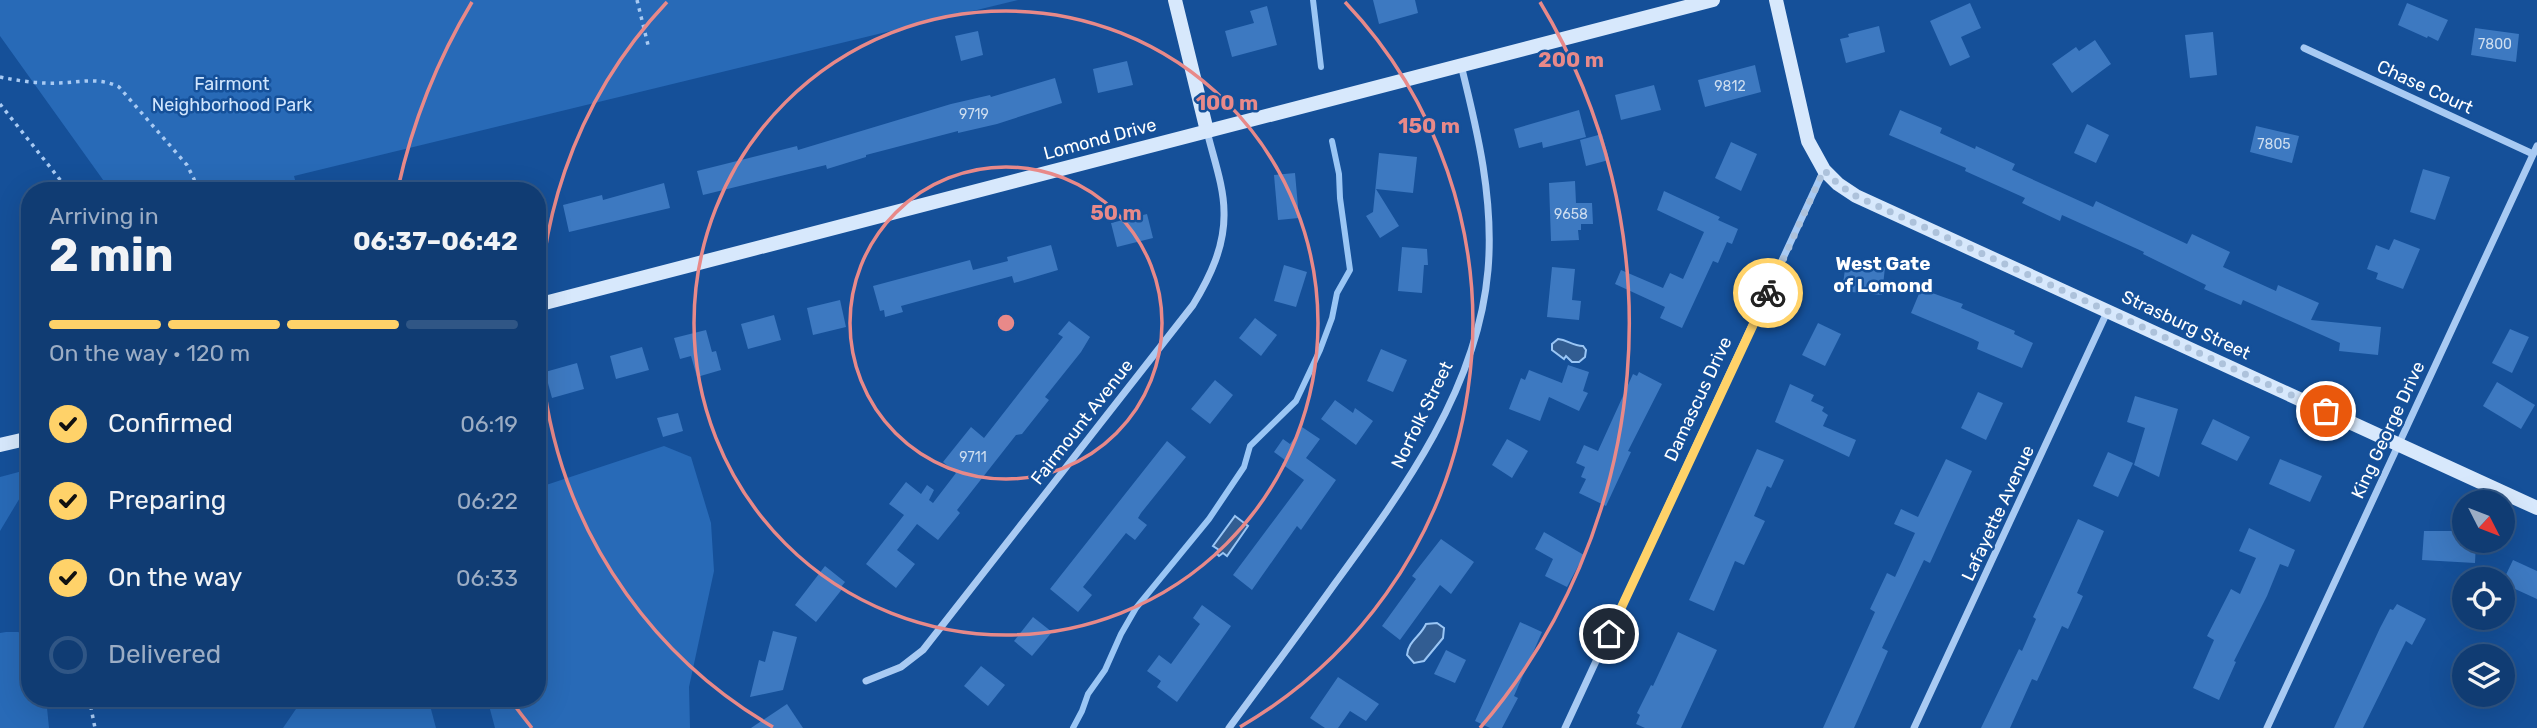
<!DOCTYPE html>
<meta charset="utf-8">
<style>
:root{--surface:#103c73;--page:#1e477b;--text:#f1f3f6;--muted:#9cadc4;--line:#305685;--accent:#ffd269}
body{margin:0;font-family:Rubik,sans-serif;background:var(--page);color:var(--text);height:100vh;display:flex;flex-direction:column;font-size:26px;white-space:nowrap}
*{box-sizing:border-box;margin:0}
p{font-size:23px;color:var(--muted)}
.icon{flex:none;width:38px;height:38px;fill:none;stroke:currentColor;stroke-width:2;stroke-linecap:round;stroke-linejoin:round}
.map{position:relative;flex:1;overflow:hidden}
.details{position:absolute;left:21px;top:182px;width:525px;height:525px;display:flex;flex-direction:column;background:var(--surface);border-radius:28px;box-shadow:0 7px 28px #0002,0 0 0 2px var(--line)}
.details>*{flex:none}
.needle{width:46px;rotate:132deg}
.buttons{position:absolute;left:2452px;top:490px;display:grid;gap:14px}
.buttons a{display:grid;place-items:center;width:63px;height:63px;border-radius:50%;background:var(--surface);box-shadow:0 7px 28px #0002,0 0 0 2px var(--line);font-size:35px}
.pin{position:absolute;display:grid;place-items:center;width:60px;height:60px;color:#fff;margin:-30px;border:4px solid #fff;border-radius:50%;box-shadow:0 2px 7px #0007}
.courier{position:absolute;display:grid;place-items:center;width:70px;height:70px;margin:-35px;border:5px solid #ffd269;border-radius:50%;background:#fff;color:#222;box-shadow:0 2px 9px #0007}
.overview em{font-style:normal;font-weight:700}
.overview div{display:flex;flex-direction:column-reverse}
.overview{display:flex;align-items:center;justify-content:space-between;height:119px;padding:0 28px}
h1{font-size:46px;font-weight:700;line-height:52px}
.bar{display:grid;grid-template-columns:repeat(4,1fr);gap:10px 7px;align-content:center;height:84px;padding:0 28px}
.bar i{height:9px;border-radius:5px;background:var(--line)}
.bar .current{background:var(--accent)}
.bar p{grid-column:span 4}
ol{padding:0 28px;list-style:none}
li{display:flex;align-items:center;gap:21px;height:77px}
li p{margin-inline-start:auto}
li .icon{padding:7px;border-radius:50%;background:var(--accent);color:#111;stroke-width:4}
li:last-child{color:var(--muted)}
li i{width:38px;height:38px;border:4px solid var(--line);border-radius:50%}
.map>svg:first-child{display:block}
.green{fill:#286ab7}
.water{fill:#325d92;stroke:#9ac6f5;stroke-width:2}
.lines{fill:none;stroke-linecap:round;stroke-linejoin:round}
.stream{stroke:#9ac6f5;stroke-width:6}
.building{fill:#3d79c1}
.path{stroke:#a8caf3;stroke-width:3.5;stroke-dasharray:3.5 5;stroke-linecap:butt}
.street{stroke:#a8caf3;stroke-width:7}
.secondary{stroke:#d7e8fc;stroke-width:14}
.done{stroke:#adc2db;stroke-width:7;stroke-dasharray:0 12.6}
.route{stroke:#ffd269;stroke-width:9}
.ring{fill:none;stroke:#e88989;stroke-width:3.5}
.labels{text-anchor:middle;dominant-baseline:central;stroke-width:5;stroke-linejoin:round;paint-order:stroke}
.number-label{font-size:14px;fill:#cedef0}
.park-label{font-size:18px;fill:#d0e5fd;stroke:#155099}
.street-label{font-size:18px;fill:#fff;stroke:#155099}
.neighbourhood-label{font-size:19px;font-weight:bold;fill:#fff;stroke:#155099}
.centre{fill:#e88989;stroke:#155099;stroke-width:3.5}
.ring-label{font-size:21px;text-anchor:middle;font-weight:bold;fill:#e88989;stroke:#155099;stroke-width:5;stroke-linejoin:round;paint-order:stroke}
</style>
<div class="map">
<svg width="2537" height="728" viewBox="0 0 2537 728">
<rect width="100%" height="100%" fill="#155099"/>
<g class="green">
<path d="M0,0h1018l-724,176 4,15h-187l-111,-155z"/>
<path d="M664,446l27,11 20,66 3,48 -25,116 1,41h-195l-8,-30h50v-210z"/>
<path d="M30,469v12l-30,50v-54z"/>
<path d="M6,632h12l12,5v61h16l3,30h-49v-95z"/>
<path d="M297,698h131l8,30h-153l15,-22z"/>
</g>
<g class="water">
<path d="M1558,339c10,1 14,7 25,7l3,4 -1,7 -6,5h-7l-6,-6 -2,3 -12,-9v-6z"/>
<path d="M1235,516l13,10 -21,30 -4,-3 -4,3 -3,-3 3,-3 -6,-4z"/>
<path d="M1437,623l7,5 -1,10 -19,23 -10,2 -7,-8c1,-14 14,-19 19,-31z"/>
</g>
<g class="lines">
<g class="stream">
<path d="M1313,0l8,67"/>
<path d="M1073,728l9,-17 6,-17 17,-24 16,-36 15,-26 73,-89 35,-52 6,-21 46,-45 24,-51 12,-32 5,-25 13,-23 -10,-72 -1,-24 -7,-33"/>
</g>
</g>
<g class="building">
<path d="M1373,0h42l3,13 -39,11z"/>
<path d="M1970,3l11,25 -20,9 9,20 -20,9 -20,-45z"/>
<path d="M2407,3l41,17 -10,21 -10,-5 -1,2 -29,-13z"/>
<path d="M1267,6l10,39 -45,12 -7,-26 29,-8 -4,-12z"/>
<path d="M1879,26l6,26 -39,11 -6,-24 9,-2 -1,-3z"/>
<path d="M2475,28l44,6 -3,28 -45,-7z"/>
<path d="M978,31l5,24 -22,6 -6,-25z"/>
<path d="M2213,32l4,43 -27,3 -5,-43z"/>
<path d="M2095,40l16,24 -39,29 -20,-29 24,-17 3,4z"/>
<path d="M1127,61l6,24 -35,8 -5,-24z"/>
<path d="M1755,65l6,27 -56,15 -7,-27z"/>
<path d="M1055,78l7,25 -65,21 -39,9v-2l-92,24v2l-39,12 -1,-4 -123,30 -6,-24 100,-25 1,4 153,-46 39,-9 1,2z"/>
<path d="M1654,85l7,25 -40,10 -6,-25z"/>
<path d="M1579,110l7,27 -43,11 -1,-6 -23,6 -5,-19z"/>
<path d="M1900,110l42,18 -2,5 35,16 1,-3 39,18 -3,6 81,37 3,-6 91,43 5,-10 38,18 -7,15 53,24 2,-6 41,18 -8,17 70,7 -3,28 -39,-4 1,-8 -97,-43 -2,5 -37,-16 2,-4 -63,-31 1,-2 -82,-37 -2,6 -38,-18 3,-5 -60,-27 1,-3 -77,-33z"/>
<path d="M2087,124l22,11 -13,28 -22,-10z"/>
<path d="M2256,126l43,10 -7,27 -42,-11z"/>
<path d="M1602,134l7,26 -23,6 -6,-26z"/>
<path d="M1731,142l26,12 -16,37 -26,-13z"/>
<path d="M1379,153l38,4 -4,36 -37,-4 23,37 -19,12 -14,-22 7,-4z"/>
<path d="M2423,169l27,8 -15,43 -25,-8z"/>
<path d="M1295,173l4,45 -21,2 -4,-45z"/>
<path d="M1575,181l1,22h16l1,21h-12v6h-3l1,10 -28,1 -2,-58z"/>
<path d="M664,183l6,25 -101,24 -6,-27 39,-10 1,5z"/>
<path d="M1664,191l56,26 -2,3 20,9 -6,15 -5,-2 -9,21 -5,-2 -31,67 -22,-10 5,-11 -50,-23 6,-14 42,18 7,-15 13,6 21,-47 -47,-22z"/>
<path d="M1147,214l6,24 -36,9 -6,-24z"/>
<path d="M2394,239l26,10 -17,40 -27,-10 2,-6 -11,-4 9,-24 13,5z"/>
<path d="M1051,245l7,25 -44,13 -2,-7 -111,30 2,6 -18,5 -1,-7 -4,1 -7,-25 97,-26 3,10 35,-9 -1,-4z"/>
<path d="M1402,247l25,2 1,16h-4l-2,28 -24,-2z"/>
<path d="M1846,262l39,5 -3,28 -40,-4z"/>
<path d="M1284,265l23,7 -11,35 -22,-6z"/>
<path d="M1552,267l23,2 -3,31 9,1 -2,19 -32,-3z"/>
<path d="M1921,289l42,15 -2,4 54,23 -1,3 19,9 -11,25 -45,-19 2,-7 -6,-3 -62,-26z"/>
<path d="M840,300l6,27 -33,8 -6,-27z"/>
<path d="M774,315l7,25 -33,9 -7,-25z"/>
<path d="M1255,318l22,17 -16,21 -22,-18z"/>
<path d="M1069,321l21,16 -9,15 -36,45 4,3 -27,34 -6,1 -59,75 3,3 -22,27 -21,-16 -20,26 18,14 -19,24 -30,-24 38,-49 -15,-11 17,-22 15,12 6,-9 7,5 -5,10 4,3 23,-30 -13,-11 28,-35 13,11 79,-101 -5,-3z"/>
<path d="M1818,323l23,11 -16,32 -23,-11z"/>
<path d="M2510,329l19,8 -17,36 -20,-10z"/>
<path d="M706,330l6,22 4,-1 5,19 -24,7 -6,-21 -11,3 -6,-21z"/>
<path d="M642,347l7,23 -33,9 -6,-23z"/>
<path d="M1381,349l26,11 -14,32 -26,-11z"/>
<path d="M577,363l7,26 -32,9 -7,-26z"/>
<path d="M1568,365l21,7 -6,19 5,2 -9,18 -30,-14 -9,24 -31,-12 12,-31 4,2 4,-10 33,13z"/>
<path d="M1639,372l23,12 -34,67 3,1 -25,54 -27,-13 7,-14 -5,-2 4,-10 -9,-4 8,-18 14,6 35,-77 4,2z"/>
<path d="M1215,380l18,15 -23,29 -19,-15z"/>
<path d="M2497,382l38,23 -14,24 -38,-23z"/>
<path d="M1790,384l24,11 -3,6 13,6 -2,4 6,4 -5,11 33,14 -7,17 -74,-35z"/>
<path d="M1978,392l25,11 -17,37 -25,-12z"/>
<path d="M2135,396l43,13 -19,68 -25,-12 11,-37 -18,-6z"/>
<path d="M1335,400l18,13 2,-5 18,13 -17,24 -35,-26z"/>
<path d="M678,413l5,18 -20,6 -6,-19z"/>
<path d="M2213,419l37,18 -13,24 -36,-17z"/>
<path d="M1302,427l18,12 -14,19 30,22 -35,50 -4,-4 -45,64 -19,-15 71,-95 -22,-16 3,-4 -11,-8 9,-13 7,5z"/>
<path d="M1507,439l21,12 -16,27 -20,-13z"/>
<path d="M1167,441l19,16 -45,56 -3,5 9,7 -12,15 -9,-7 -43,54 9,8 -14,17 -28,-23z"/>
<path d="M1757,449l27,11 -13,28 -4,-2 -13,30 11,5 -21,44 -9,-4 -21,50 -25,-11z"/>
<path d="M2108,452l25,11 -15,34 -25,-11z"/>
<path d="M1946,459l26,12 -42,92 -6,-3 -42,88 6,3 -34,77h-31l52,-116 -5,-3 17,-36 8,4 20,-44 -21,-9 7,-15 17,8z"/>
<path d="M2280,459l42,17 -12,26 -41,-18z"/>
<path d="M2078,519l26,12 -27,62 6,3 -15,33 -6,-3 -25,55 -5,-2 -22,49h-29l38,-79 3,2 14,-32 -3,-2z"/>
<path d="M2249,528l46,22 -7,17 -8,-3 -13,32 -33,65 2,1 -17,38 -26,-12 21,-48 -7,-4 24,-47 9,5 16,-36 -17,-7z"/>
<path d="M2424,531h40v11h12l-1,21 -53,-3z"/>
<path d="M1544,532l40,23 -17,32 -22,-11 8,-17 -18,-10z"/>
<path d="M1441,539l33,23 -23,32 -11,-9 -40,55 -18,-14 34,-47 -4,-3z"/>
<path d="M2513,560l24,11v28l-35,-16z"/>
<path d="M825,566l20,16 -4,5 2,1 -27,34 -21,-17z"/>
<path d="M2397,604l29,15 -14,26 -6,-4 -43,87h-29l46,-100 10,-19 3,1z"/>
<path d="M1202,605l29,21 -54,76 -20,-15 4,-6 -14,-10 12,-16 12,9 29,-40 -7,-6z"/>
<path d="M1033,617l19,15 -20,24 -18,-15z"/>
<path d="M1520,622l22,10 -28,64 4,2 -16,30h-12l-15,-7z"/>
<path d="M773,631l24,6 -14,53 -33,7 9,-37 6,2z"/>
<path d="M1678,632l39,18 -36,78h-36l-9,-4 4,-9 -3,-2 14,-28 2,1z"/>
<path d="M1446,650l20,10 -11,23 -21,-9z"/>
<path d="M981,666l24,19 -17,21 -24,-20z"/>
<path d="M1338,677l41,27 -13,17 -16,-10 -12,17h-13l-15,-10z"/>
<path d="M787,704l16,24h-52z"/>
</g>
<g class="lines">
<g class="path">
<path d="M637,0l11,45"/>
<path d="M0,77c19,4 40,7 60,6 21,-1 39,-6 59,4l68,78 7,14 2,12"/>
<path d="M0,104l69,87"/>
<path d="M89,698l6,30"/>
</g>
<g class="street">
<path d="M2304,48l229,106"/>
<path d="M866,681l35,-14 22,-17 270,-345c17,-28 32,-59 31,-93 0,-26 -11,-55 -17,-81"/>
<path d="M1229,728c36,-49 72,-97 107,-146 68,-93 142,-194 152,-312 6,-70 -10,-137 -27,-205"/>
<path d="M1565,728l259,-558"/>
<path d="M1914,728l194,-418"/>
<path d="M2267,728l270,-582"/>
</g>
<g class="secondary">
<path d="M1175,0l32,131"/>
<path d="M1776,0l32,141 16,29 14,14 18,12 681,312"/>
<path d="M537,305l1176,-305"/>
<path d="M0,445l30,-7"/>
</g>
</g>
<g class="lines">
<path class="done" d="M1768,293l56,-123 14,14 18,12 470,215"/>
<path class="route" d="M1609,634l159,-341"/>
</g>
<g class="ring">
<circle cx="1006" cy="323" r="156"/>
<circle cx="1006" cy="323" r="312"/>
<path d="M773 727A467 467 0 0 1 667 2M1345 2A467 467 0 0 1 1240 727"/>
<path d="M532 728A623 623 0 0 1 512 702M398 188A623 623 0 0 1 472 2M1540 2A623 623 0 0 1 1480 728"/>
</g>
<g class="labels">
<g class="number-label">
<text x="2495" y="44">7800</text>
<text x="1730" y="86">9812</text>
<text x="974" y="114">9719</text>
<text x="2274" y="144">7805</text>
<text x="1571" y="214">9658</text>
<text x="973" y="457">9711</text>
</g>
<g class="park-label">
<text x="232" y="84">Fairmont<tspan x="232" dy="21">Neighborhood Park</tspan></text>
</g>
<g class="street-label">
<text transform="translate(2425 87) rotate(25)">Chase Court</text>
<text transform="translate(1100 139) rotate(-15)">Lomond Drive</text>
<text transform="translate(2186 325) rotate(25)">Strasburg Street</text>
<text transform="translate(1698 399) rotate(-65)">Damascus Drive</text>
<text transform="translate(1422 415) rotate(-64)">Norfolk Street</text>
<text transform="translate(1082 422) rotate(-52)">Fairmount Avenue</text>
<text transform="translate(2388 430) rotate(-65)">King George Drive</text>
<text transform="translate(1998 513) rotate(-65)">Lafayette Avenue</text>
</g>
<g class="neighbourhood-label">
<text x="1883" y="263">West Gate<tspan x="1883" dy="22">of Lomond</tspan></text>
</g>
</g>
<circle cx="1006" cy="323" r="10" class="centre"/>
<g class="ring-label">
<text x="1571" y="67">200 m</text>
<text x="1227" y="110">100 m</text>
<text x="1429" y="133">150 m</text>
<text x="1116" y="220">50 m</text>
</g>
</svg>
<div class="buttons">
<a><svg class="needle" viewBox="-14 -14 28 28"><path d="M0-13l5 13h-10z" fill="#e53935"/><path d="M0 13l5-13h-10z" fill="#9cadc4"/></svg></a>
<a><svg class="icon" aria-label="locate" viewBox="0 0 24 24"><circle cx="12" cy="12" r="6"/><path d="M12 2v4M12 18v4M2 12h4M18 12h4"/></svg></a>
<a><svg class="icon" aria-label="layers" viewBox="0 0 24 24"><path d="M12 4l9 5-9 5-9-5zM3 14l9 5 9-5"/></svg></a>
</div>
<div class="pin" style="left:2326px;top:411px;background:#ea580c"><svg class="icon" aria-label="bag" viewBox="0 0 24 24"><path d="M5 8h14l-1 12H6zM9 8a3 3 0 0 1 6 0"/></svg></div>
<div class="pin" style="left:1609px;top:634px;background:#1f2937"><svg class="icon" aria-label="home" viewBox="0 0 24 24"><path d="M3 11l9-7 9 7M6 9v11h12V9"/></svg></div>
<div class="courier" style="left:1768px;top:293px"><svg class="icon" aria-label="bike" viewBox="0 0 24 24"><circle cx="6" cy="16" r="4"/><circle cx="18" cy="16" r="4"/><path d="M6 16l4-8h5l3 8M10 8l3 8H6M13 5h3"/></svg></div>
<section class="details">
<div class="overview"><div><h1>2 min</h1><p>Arriving in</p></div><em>06:37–06:42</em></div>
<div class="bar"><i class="current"></i><i class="current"></i><i class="current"></i><i></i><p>On the way · 120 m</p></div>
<ol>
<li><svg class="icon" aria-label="check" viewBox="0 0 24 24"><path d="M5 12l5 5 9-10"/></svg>Confirmed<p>06:19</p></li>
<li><svg class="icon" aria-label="check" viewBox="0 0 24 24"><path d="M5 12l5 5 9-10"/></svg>Preparing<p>06:22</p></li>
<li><svg class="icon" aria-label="check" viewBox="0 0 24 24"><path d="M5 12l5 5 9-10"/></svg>On the way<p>06:33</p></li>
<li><i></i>Delivered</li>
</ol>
</section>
</div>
